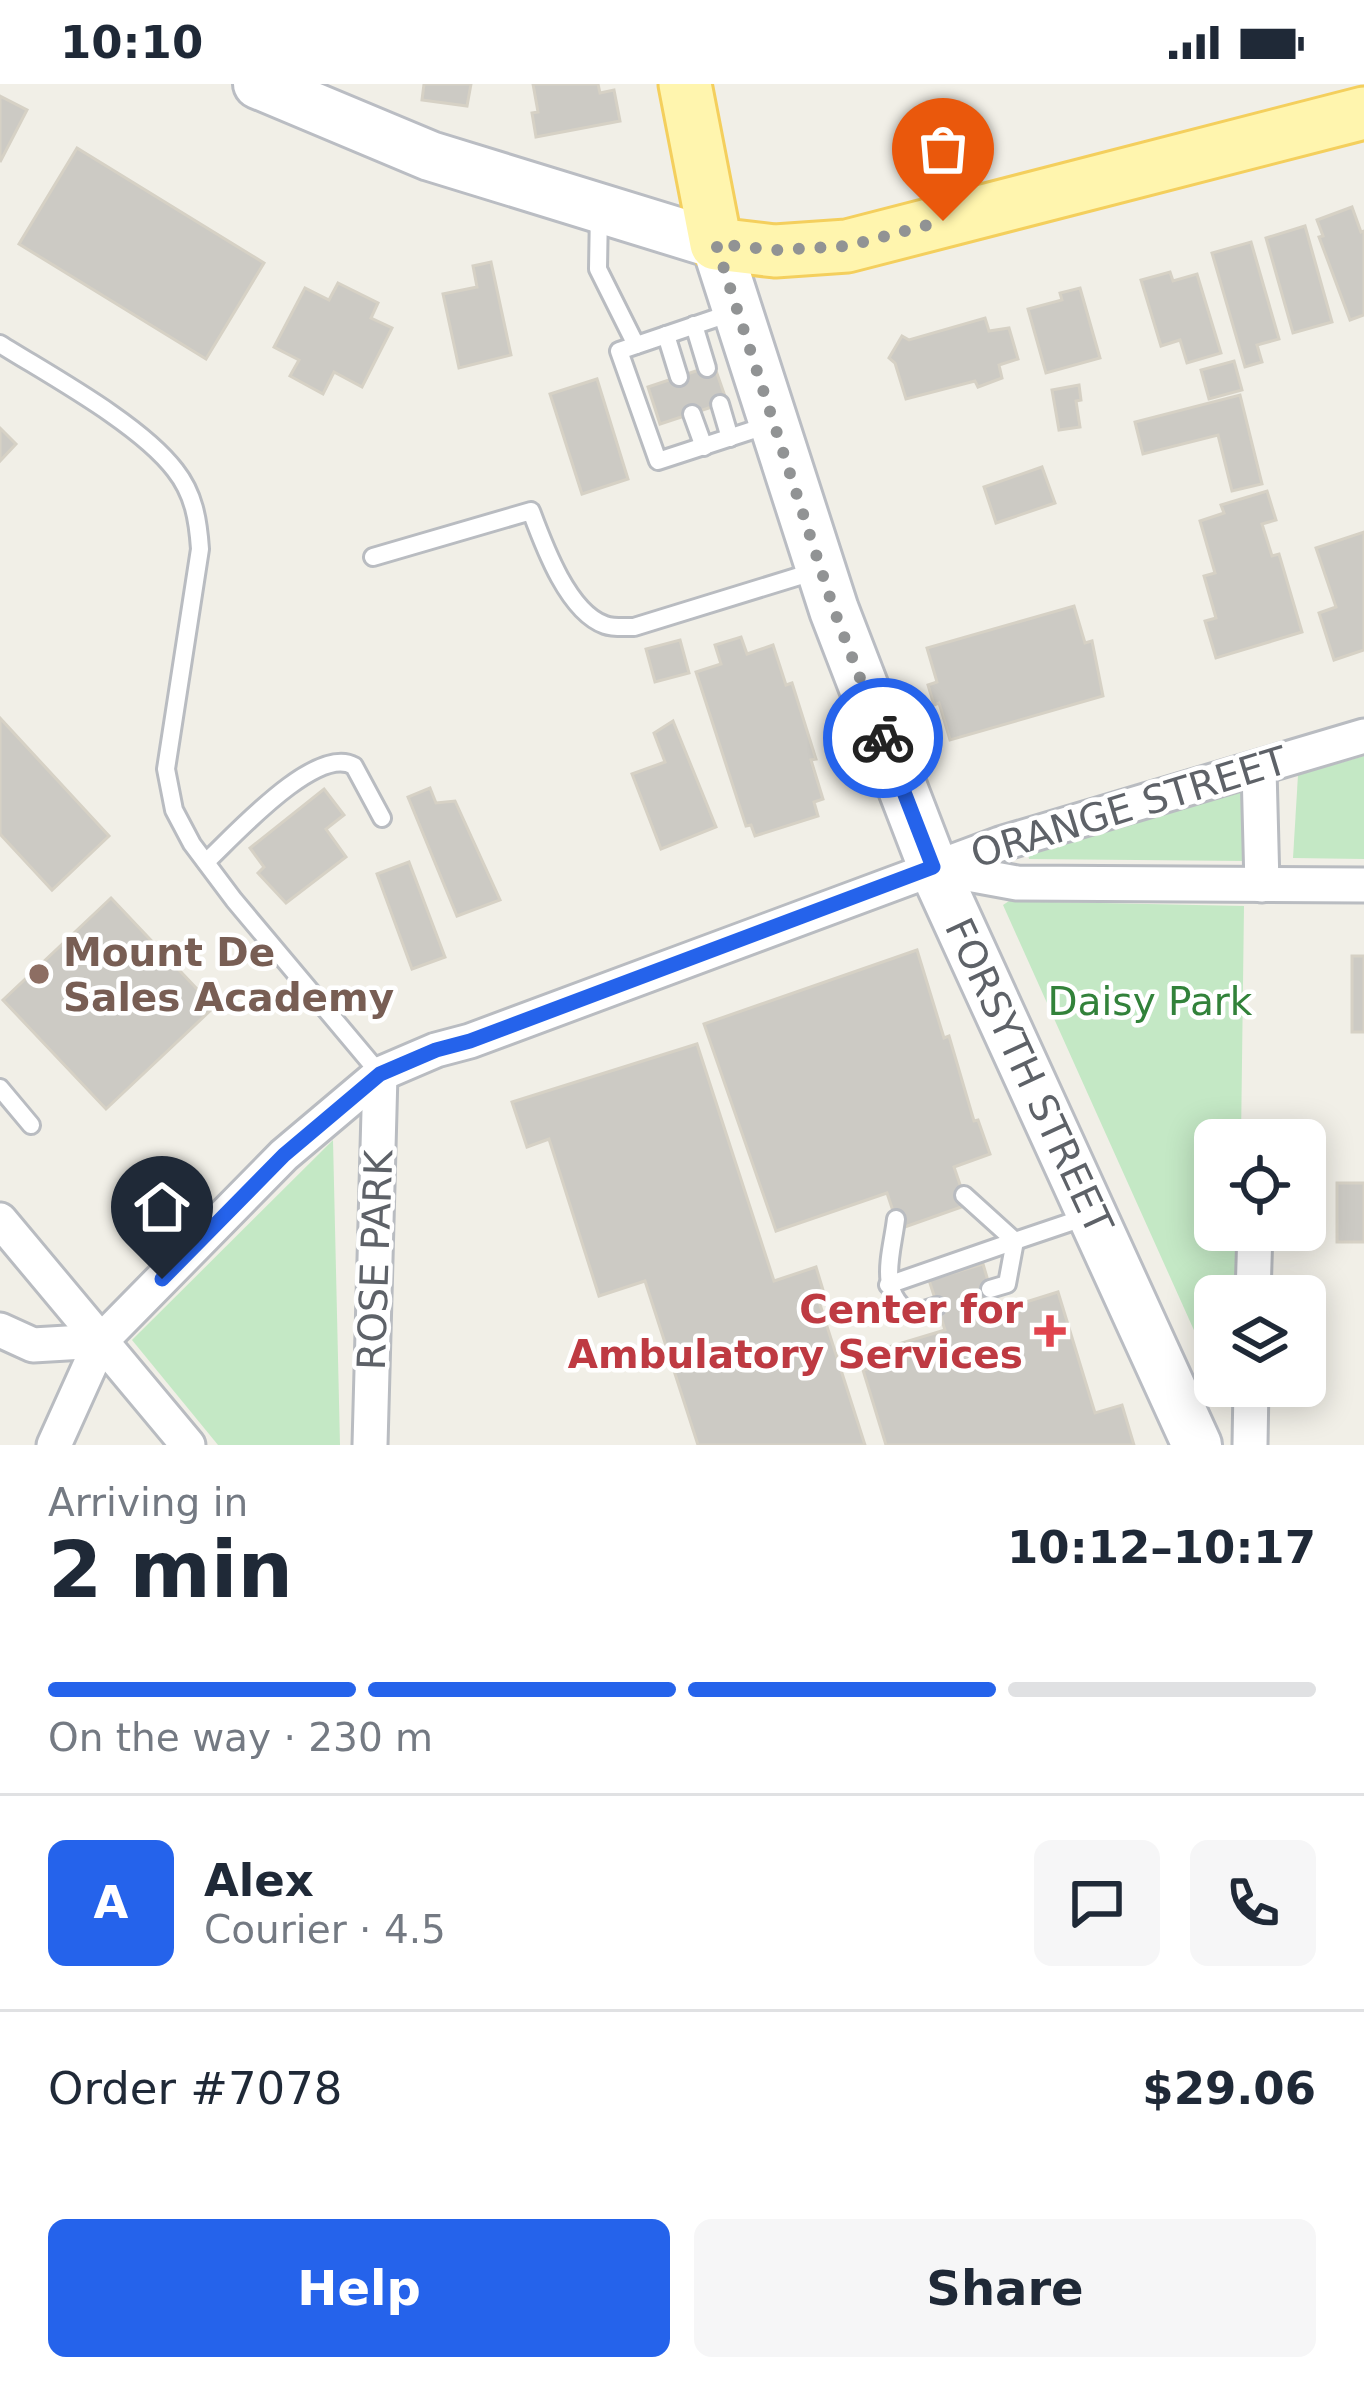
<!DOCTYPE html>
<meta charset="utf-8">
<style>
:root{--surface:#fff;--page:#f6f6f7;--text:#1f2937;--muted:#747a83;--line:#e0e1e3;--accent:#2563eb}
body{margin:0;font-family:"DejaVu Sans",sans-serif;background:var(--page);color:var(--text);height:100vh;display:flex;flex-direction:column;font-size:45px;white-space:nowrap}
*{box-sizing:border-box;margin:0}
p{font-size:39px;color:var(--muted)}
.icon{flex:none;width:66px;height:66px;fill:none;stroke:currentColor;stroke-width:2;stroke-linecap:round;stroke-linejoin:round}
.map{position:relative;height:1361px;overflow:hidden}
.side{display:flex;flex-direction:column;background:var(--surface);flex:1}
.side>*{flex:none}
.controls{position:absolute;left:1194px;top:1035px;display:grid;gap:24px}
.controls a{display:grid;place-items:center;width:132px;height:132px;border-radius:18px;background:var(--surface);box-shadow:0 6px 30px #0003;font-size:60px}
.pin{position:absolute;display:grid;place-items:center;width:102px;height:102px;color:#fff;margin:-123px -51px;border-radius:50% 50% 50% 0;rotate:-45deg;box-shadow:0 0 12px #0007}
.pin .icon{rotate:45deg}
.courier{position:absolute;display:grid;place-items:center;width:120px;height:120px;margin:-60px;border:9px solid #2563eb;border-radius:50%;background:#fff;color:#222;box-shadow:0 3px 15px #0007}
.headline em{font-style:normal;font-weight:700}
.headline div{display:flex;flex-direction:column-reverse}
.headline{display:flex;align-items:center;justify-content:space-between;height:204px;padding:0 48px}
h1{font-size:78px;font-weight:700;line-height:90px}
.bar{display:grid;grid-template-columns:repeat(4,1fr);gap:18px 12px;align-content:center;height:144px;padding:0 48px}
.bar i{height:15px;border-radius:9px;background:var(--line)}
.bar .selected{background:var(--accent)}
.bar p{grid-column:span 4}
.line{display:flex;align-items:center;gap:30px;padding:0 48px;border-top:3px solid var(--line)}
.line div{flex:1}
.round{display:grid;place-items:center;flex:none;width:126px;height:126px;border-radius:18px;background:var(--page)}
.action{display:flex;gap:24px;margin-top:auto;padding:24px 48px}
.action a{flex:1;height:138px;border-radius:18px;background:var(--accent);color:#fff;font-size:48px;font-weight:700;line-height:138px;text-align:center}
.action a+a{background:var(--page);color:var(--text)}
.status{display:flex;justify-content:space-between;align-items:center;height:84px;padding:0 60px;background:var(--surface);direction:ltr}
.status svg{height:33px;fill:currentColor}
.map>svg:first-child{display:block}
.green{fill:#c4e8c5}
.building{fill:#cccac4;stroke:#d6d1c5;stroke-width:3}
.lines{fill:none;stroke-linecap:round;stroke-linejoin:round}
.lane-casing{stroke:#b9bcc1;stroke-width:22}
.street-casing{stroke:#b9bcc1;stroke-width:39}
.secondary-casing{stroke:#babdc3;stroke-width:54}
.primary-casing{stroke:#f4cf5d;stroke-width:57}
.lane{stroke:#fff;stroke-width:16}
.street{stroke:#fff;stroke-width:33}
.secondary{stroke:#fff;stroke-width:48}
.primary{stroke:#fff5ae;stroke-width:51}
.done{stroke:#919394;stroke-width:12;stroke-dasharray:0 21.6}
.route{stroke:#2563eb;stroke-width:15}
.education-dot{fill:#8d6e63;stroke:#fff;stroke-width:4.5}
.health-dot{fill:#e0444e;stroke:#fff;stroke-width:4.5}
.labels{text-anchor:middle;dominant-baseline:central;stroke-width:9;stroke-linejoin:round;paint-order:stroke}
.street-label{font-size:39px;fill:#5e6268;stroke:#fff}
.education-label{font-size:39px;font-weight:bold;fill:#785e54;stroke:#fff;text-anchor:start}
.park-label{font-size:39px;fill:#32823a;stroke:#fff}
.health-label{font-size:39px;font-weight:bold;fill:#be3a42;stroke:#fff;text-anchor:end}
</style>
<div class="status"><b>10:10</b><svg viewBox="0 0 49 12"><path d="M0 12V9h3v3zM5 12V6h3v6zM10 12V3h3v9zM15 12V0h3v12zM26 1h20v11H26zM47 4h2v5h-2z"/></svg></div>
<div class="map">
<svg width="1364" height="1361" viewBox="0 0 1364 1361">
<rect width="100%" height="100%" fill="#f1efe7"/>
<g class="green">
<path d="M1364,672v103l-71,-1 5,-83z"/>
<path d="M1246,707l-2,70 -215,-2 -1,-6z"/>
<path d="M1009,817l235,5 -3,234h-26v90h25l-1,66h-24v81l-212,-472z"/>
<path d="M333,1056l7,305h-122l-86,-105z"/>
</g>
<g class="building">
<path d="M424,0h47l-4,22 -45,-6z"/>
<path d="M533,0h65l2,9 14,-3 6,31 -84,16 -4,-24 6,-1z"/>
<path d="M0,12l27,14 -27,52z"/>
<path d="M77,64l187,115 -58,96 -187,-115z"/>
<path d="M1352,123l9,25 3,-1v84l-14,5 -31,-83 4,-1 -6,-16z"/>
<path d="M1305,142l27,96 -39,11 -27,-95z"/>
<path d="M1251,158l28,97 -22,6 5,17 -17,5 -33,-114z"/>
<path d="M491,178l20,93 -52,13 -16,-74 34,-7 -4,-21z"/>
<path d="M1170,188l3,9 24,-7 24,79 -34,10 -7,-23 -19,6 -20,-66z"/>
<path d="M338,199l40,20 -7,15 21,10 -30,59 -28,-15 -11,22 -33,-18 9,-16 -25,-13 31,-59 24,12z"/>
<path d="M1080,204l20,70 -54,15 -18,-64 34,-9 -2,-7z"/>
<path d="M985,234l4,13 20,-3 9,31 -19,6 3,13 -24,9 -3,-6 -69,18 -11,-36 -6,-5 13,-22 7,4z"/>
<path d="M1234,277l8,29 -33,9 -8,-29z"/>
<path d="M714,281l13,37 -67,22 -12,-37z"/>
<path d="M597,295l31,100 -46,15 -32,-100z"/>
<path d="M1079,301l2,15 -5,1 4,26 -21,3 -7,-40z"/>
<path d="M1240,311l22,89 -30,7 -14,-56 -75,19 -8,-32z"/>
<path d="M0,344l16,16 -16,17z"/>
<path d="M1042,383l13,36 -59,20 -12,-36z"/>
<path d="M1267,407l9,29 -14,4 10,32 7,-2 23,78 -86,26 -11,-37 11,-3 -12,-42 11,-3 -15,-52 24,-8 -3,-8z"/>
<path d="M1364,448v118l-30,10 -15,-47 17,-6 -20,-59z"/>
<path d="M1074,522l11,37 7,-2 11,55 -153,44 -11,-37 -5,2 -6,-20 9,-3 -10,-34z"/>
<path d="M741,553l6,17 26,-9 13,40 6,-2 24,76 -5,1 12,39 -9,3 4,14 -63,20 -4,-11 -5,1 -50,-154 25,-8 -6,-19z"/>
<path d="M680,556l9,33 -34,9 -9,-33z"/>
<path d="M0,634l109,118 -57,54 -52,-56z"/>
<path d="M673,637l43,106 -55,22 -29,-75 33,-12 -11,-29z"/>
<path d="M430,704l6,15 19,-2 45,99 -43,16 -49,-119z"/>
<path d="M324,705l20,26 -18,14 20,28 -60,46 -28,-30 6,-6 -14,-19z"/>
<path d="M409,778l36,95 -33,12 -35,-95z"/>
<path d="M111,814l103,109 -108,102 -103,-109z"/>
<path d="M917,866l27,88 5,-2 25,85 4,-1 12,34 -36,13 13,38 -68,24 -12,-36 -111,38 -72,-207z"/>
<rect x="1352" y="872" width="12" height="76"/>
<path d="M697,960l77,237 42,-14 7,23 -7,2 49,153h-167l-53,-164 -46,15 -50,-157 -22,8 -15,-45z"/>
<rect x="1337" y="1099" width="27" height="59"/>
<path d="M983,1180l14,47 61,-19 37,121 27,-8 12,40h-248l-23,-75 23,-7 -4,-14 63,-19 -16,-50z"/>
</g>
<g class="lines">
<g class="lane-casing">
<g id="lane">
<path d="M599,126l-1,59 38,76"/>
<path d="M731,229l-112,38 39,110 110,-36"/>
<path d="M694,241l13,43"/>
<path d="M666,251l13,42"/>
<path d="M0,260c51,32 140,80 175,126 19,24 23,50 25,79l-34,220 8,41 18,34 42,56 146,174"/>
<path d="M720,320l10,34"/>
<path d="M692,330l12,33"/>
<path d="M373,473l158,-46c13,35 37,101 74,114 8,3 20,2 29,2l185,-57"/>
<path d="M206,778c27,-25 110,-118 148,-96l28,52"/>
<path d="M0,1004l31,37"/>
<path d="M964,1111l51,46 71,-24"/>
<path d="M896,1135c-4,35 -20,74 16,95l25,-8"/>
<path d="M888,1201l127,-44"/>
<path d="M990,1205l17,-5 8,-43"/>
</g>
</g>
<g class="street-casing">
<g id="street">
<path d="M1259,685l3,116"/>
<path d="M935,784l82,15 347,2"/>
<path d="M0,1136l188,225"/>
<path d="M1253,1212l2,-66"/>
<path d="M0,1246l33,15 68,-4"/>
<path d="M54,1361l47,-104 183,-186 96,-81 56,-24 34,-9 530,-197 364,-108"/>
<path d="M370,1361l10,-371"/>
<path d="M1250,1361l1,-59"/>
</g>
</g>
<g class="secondary-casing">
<path id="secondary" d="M258,0l172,72 286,88 118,366 99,257 264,578"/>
</g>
<g class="primary-casing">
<path id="primary" d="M685,0l31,160 59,7 72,-5 517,-133"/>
</g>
<use href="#lane" class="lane"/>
<use href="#street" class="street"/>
<use href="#secondary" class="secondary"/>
<use href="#primary" class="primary"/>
</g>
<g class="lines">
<path class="done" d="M883,654l-49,-128 -118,-366 60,6 72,-4 95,-25"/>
<path class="route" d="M162,1195l122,-124 96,-81 56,-24 34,-9 463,-174 -50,-129"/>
</g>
<circle class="education-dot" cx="39" cy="890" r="12"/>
<path class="health-dot" d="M1044 1229h12v12h12v12h-12v12h-12v-12h-12v-12h12z"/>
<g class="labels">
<g class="street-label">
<text transform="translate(1129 723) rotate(-17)">ORANGE STREET</text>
<text transform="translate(1029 992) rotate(65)">FORSYTH STREET</text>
<text transform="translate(375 1176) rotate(-88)">ROSE PARK</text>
</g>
<g class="education-label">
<text x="63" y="868">Mount De<tspan x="63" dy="45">Sales Academy</tspan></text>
</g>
<g class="park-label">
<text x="1150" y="917">Daisy Park</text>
</g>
<g class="health-label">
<text x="1023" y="1225">Center for<tspan x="1023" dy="45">Ambulatory Services</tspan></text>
</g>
</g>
</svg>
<div class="controls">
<a><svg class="icon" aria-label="locate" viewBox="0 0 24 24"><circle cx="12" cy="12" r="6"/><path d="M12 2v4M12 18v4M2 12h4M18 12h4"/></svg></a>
<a><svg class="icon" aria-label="layers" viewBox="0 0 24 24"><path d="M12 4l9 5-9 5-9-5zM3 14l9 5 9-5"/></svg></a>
</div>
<div class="pin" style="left:943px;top:137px;background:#ea580c"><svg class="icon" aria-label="bag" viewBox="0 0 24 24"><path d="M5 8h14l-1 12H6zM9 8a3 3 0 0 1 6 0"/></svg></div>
<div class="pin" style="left:162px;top:1195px;background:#1f2937"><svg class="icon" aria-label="home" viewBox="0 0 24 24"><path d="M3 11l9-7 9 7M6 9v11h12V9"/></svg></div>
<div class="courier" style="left:883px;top:654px"><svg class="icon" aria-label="bike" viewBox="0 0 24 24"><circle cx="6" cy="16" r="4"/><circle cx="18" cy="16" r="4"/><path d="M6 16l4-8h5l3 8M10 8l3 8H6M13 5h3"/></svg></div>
</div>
<section class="side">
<div class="headline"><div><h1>2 min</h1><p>Arriving in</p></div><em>10:12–10:17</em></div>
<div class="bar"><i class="selected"></i><i class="selected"></i><i class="selected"></i><i></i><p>On the way · 230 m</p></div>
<div class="line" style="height:216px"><b class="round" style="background:var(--accent);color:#fff">A</b><div><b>Alex</b><p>Courier · 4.5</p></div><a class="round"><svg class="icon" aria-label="chat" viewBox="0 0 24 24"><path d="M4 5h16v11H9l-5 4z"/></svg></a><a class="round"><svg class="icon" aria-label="phone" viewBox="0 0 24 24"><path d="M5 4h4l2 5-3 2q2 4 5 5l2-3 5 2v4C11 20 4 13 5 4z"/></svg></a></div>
<div class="line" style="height:156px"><div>Order #7078</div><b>$29.06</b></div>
<div class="action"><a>Help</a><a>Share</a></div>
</section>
